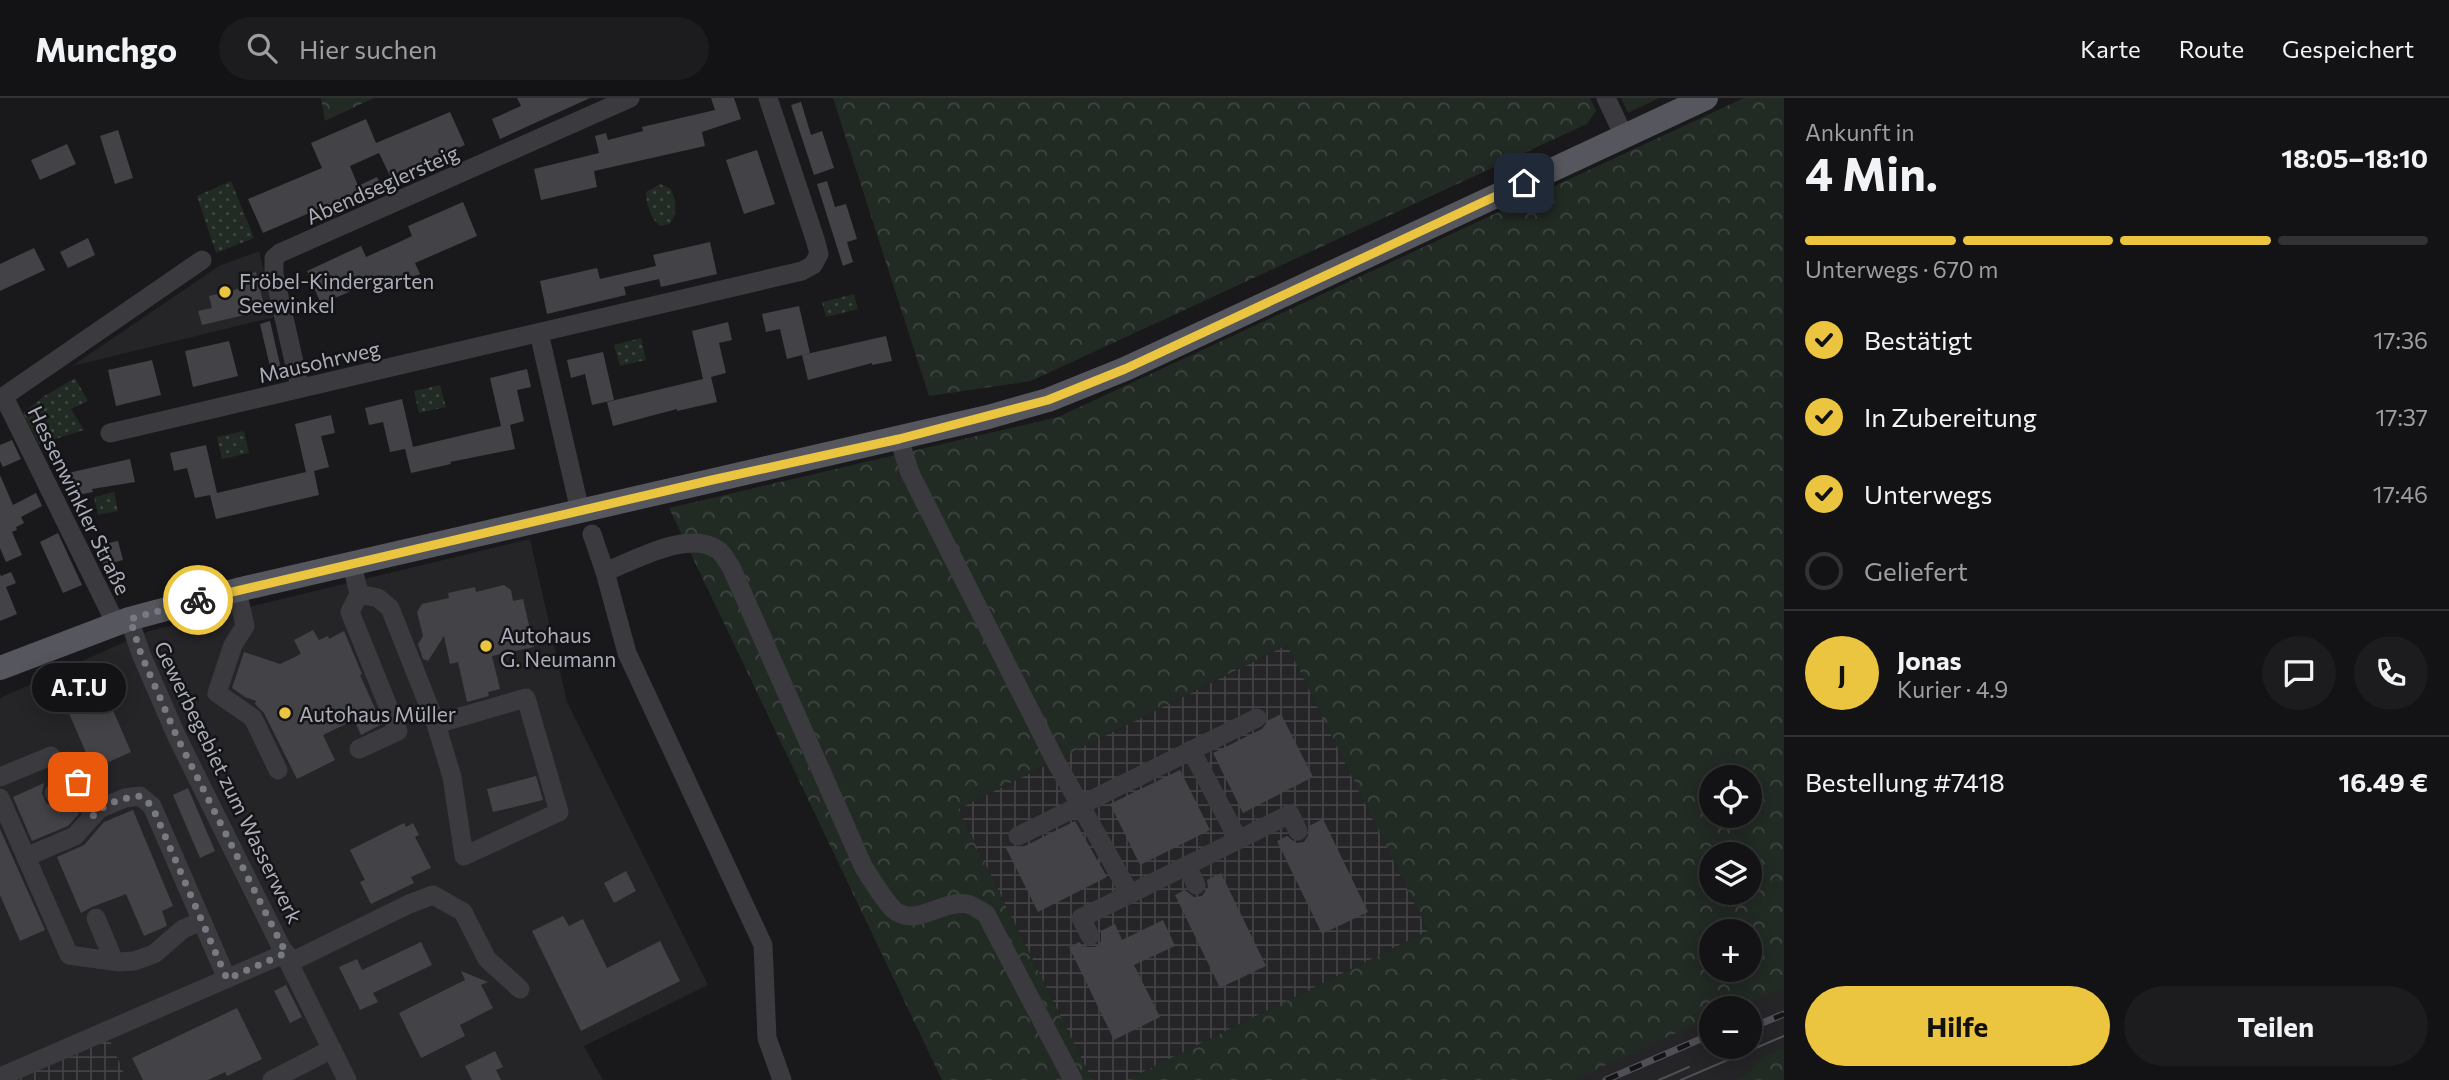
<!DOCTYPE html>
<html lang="de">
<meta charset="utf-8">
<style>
:root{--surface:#131214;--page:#1c1b1d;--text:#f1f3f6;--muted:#9d9ea0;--line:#323234;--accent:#ebc540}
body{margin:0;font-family:Commissioner,sans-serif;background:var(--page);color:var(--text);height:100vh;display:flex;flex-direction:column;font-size:26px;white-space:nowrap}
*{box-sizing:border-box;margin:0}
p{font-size:23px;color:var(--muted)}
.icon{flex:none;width:38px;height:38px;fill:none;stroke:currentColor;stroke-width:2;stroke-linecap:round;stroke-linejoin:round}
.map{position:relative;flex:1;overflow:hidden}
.details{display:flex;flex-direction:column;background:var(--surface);width:665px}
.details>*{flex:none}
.buttons{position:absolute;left:1699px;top:667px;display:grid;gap:14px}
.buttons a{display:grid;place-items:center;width:63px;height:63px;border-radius:50%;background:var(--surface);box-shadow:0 4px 18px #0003,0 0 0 2px var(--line);font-size:35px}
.pin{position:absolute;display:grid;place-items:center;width:60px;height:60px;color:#fff;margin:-30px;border-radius:14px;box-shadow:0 4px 10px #0006}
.courier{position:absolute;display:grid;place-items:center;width:70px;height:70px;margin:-35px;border:5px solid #ebc540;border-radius:50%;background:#fff;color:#222;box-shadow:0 2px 9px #0007}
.bubble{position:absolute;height:49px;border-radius:24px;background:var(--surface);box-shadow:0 4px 18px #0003,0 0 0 2px var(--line);font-size:23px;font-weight:700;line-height:49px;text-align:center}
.overview em{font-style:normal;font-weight:700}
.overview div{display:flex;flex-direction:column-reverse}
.overview{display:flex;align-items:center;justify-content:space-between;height:119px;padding:0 21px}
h1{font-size:46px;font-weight:700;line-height:52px}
.bar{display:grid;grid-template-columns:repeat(4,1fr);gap:10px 7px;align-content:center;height:84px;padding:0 21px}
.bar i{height:9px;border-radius:5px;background:var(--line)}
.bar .on{background:var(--accent)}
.bar p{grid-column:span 4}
.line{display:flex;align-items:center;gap:18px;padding:0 21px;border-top:2px solid var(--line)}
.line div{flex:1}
.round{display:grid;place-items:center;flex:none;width:74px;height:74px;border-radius:37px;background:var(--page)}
ol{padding:0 21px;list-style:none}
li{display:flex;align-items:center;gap:21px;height:77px}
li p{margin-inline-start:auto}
li .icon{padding:7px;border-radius:50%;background:var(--accent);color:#111;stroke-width:4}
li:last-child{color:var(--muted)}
li i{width:38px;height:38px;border:4px solid var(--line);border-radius:50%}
.primary-button{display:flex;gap:14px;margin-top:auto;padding:14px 21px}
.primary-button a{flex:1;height:80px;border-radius:42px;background:var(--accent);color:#111;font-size:28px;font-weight:700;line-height:80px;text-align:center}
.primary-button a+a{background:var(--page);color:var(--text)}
header{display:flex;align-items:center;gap:42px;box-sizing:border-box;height:98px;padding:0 35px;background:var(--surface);border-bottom:2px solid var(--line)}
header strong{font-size:33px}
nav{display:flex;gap:38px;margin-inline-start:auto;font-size:24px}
.search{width:490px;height:63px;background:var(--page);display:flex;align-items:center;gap:18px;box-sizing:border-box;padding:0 24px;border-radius:38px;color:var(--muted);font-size:26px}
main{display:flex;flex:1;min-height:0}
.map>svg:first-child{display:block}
.built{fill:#252427;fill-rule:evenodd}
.industrial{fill:url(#industrial-grid)}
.forest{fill:url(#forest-crowns);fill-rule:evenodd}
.park{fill:url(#park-dots)}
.building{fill:#434347}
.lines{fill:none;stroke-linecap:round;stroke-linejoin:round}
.minor{stroke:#3a3a3f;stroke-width:19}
.major{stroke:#56575e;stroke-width:24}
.tram{stroke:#4f5056;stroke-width:2}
.rail-casing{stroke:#4f5056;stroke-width:7}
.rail{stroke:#141315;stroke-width:4.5;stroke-dasharray:13;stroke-linecap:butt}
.done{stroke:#787a82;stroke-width:7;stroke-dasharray:0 12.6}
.route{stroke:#ebc540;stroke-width:9}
.poi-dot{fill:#ebc540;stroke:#141315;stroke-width:2.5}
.labels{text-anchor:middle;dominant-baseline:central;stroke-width:5;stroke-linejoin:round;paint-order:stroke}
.street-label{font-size:21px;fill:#abaeba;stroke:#141315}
.poi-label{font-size:21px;fill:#abaeba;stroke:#141315;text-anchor:start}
</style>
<header>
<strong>Munchgo</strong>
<div class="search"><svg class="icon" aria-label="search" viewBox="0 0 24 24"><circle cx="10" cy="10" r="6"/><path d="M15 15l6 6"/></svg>Hier suchen</div>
<nav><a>Karte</a><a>Route</a><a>Gespeichert</a></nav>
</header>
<main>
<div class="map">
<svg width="1784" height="982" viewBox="0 0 1784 982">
<defs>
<pattern id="industrial-grid" width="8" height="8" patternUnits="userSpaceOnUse" patternTransform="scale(1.75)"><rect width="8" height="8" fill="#252427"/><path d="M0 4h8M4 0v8" fill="none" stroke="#424144"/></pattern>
<pattern id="forest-crowns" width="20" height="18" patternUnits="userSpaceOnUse" patternTransform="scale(1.75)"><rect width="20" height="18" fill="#222a24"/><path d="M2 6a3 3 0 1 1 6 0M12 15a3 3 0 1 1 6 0" fill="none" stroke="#3f4642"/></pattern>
<pattern id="park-dots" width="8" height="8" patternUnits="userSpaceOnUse" patternTransform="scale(1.75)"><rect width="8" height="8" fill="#222a24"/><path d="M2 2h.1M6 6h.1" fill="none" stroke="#3f4642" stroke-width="1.8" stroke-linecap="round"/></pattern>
</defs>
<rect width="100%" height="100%" fill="#19181a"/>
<g class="built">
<path d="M259,153l16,66 -203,49 147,-100z"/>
<path d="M530,441l37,163 141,283 -124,61 19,34h-476l-18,-42 -109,42v-382l149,-67z"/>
<path d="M1784,876v74l-19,7 -26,25h-203zM1712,910h38v38h-38z"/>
</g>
<g class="industrial">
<path d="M1287,547l141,286 -301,149h-35l-134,-271z"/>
<path d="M109,940l18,42h-114z"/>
</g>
<g class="forest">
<path d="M321,0h53l-49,23z"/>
<path d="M833,0h757l6,13 -9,13 -556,257 -102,15z"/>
<path d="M1621,0h38l-31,15z"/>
<path d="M1744,0h40v890l-50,20h-22l-1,9 -137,63h-447l301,-149 -141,-286 -329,164 134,271h-150l-273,-572 389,-91zM1712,679h38v39h-38zM1712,756h38v38h-38zM1712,833h38v39h-38z"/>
<path d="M1784,950v32h-45l26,-25z"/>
</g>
<g class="park">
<path d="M231,83l23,57 -38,15 -19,-57z"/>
<path d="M660,86l11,5c5,13 7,23 -1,35l-10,2c-11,-10 -13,-20 -14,-34z"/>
<path d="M854,196l4,15 -32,8 -4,-15z"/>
<path d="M641,240l5,22 -26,6 -6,-21z"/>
<path d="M75,280l13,23 -17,8 13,21 -45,14 -16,-31 20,-16z"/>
<path d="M440,287l6,22 -27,6 -5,-22z"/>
<path d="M244,333l5,22 -27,6 -5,-22z"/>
<path d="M114,394l4,19 -20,4 -4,-18z"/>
</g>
<g class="building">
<path d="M517,0h73l-90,41 -8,-20 29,-13z"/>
<path d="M711,0h23l7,21 -39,13 3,14 -111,25 3,16 -56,13 -7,-31 65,-16 -4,-17 11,-3 2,7 35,-9 -1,-4 73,-17z"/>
<path d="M801,4l10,33 11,-4 12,37 -20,7 -23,-70z"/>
<path d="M450,14l15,33 -75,31 -11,-23 -29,13 8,20 19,-9 7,16 -51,23 -5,-11 -65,28 -15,-34 74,-31 -11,-25 55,-24 10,24z"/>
<path d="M118,32l15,48 -18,6 -15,-48z"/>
<path d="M67,46l9,20 -36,16 -9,-20z"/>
<path d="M757,52l18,54 -31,10 -18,-54z"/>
<path d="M827,83l8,26 11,-3 11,35 -10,3 6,20 -10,4 -26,-82z"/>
<path d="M463,104l14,34 -62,27 5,11 -20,9 -11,5 -5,-11 -63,27 -14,-33 54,-25 5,11 29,-13 17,-8 -4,-10z"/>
<path d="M88,140l7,17 -27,13 -8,-16z"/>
<path d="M710,144l7,32 -56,13 -2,-8 -35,8 2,8 -79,19 -7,-33 57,-13 3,11 56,-13 -3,-11z"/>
<path d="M34,150l11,22 -45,21v-27z"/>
<path d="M256,174l9,38 -63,15 -4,-14 14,-3 -3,-12 37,-9 -3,-12z"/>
<path d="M799,208l11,47 -23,6 -7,-30 -14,3 -4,-18z"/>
<path d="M270,223l11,48 -10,2 -11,-47z"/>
<path d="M728,224l4,18 -13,3 7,30 -15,4 6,25 -40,9v-2l-64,17 -6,-24 96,-23 -11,-48z"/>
<path d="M886,238l6,25 -20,4v-2l-64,17 -6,-25z"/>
<path d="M229,243l9,35 -45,11 -8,-36z"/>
<path d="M603,254l11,48 -22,5 -7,-31 -14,4 -4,-18z"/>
<path d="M152,262l9,35 -45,11 -8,-36z"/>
<path d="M527,271l4,18 -14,3 7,31 -14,4 5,24 -65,13 1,2 -40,9 -6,-24 -15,3 -7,-30 -14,3 -4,-17 37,-9 11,48 88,-21 -11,-48z"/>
<path d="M331,317l4,18 -14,3 8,31 -15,4 5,24 -103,24 -6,-24 -15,3 -8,-30 -13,3 -4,-18 36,-8 11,48 89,-21 -11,-48z"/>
<path d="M12,342l9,19 -18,8 -3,-6v-16z"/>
<path d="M130,361l5,23 -43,7 1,3 -20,4 -5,-23z"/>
<path d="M0,377l13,30 23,-12 6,13 -21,11 3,6 -8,4 1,3 -5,2 10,23 -16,7 -6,-14z"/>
<path d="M58,435l24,52 -19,8 -23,-51z"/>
<path d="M118,443l5,19 -20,5 -4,-20z"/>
<path d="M11,474l5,11 -10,4 11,27 -17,7v-47l1,2z"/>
<path d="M504,487l7,5 2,11 10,-2 11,48 -42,9 8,33 -12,3 1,4 -22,6 -9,-40 -8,2 -6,-28 -16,25 -5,-2 -5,-15 5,-8 -6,-24 5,-8 27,-6 -1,-5 27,-6 1,5z"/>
<path d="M313,532l6,10 9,-4 1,3 15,-8 18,43 -2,1 22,49 -21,11 -7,-15 -31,15 12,25 -38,19 -33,-66 -9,-9 1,-3 -11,-4 -13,-9 12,-36 36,12 21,-10 -7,-14z"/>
<path d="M103,589l28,65 -38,17 -28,-65z"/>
<path d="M1281,616l32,63 -70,36 -30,-60 49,-24 7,-9z"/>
<path d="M1180,672l30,60 -70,35 -30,-61z"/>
<path d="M536,678l7,24 -50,12 -6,-23z"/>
<path d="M44,685l-2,10 4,10 9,4 17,-8 7,15 -11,12 -36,15 -19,-44z"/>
<path d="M188,690l27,63 -15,7 -27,-63z"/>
<path d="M133,712l40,96 -11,5 5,15 -23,10 -18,-42 -34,13 -11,6 -24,-56 27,-12 20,-23z"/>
<path d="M1323,721l45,93 -46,22 -45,-93 10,-5 9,7 8,-1 6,-9 -1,-7z"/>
<path d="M1075,723l32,56 -69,35 -32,-64 5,-2 12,1z"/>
<path d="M404,725l2,4 7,-4 6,12 -4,2 16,31 -20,9 3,6 -43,21 -11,-22 5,-2 -15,-30z"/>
<path d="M0,731l45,101 -25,11 -20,-46z"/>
<path d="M626,773l10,20 -22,12 -10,-20z"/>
<path d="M1221,775l45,93 -46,22 -45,-93 10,-5 9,7 8,-1 6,-9 -1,-7z"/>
<path d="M563,818l6,10 14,-7 24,49 53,-27 20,40 -99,50 -49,-100z"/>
<path d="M1163,822l12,26 -41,19 26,52 -46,23 -45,-93 10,-5 5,5h11l6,-5v-11l14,-7 7,16z"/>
<path d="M421,844l11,23 -59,28 5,9 -18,8 -21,-43 18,-8 5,11z"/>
<path d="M461,873l27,11 -7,3 12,23 -33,17 5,11 -44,22 -22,-45 66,-33z"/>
<path d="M286,887l16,32 -12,6 -16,-32z"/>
<path d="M237,910l25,51 -35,17 -2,-4 -17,8h-65l-11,-22z"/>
<path d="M495,953l8,16 -7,3 5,10h-29l-7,-14z"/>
</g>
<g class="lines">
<g class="minor">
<path d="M1606,0l18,38"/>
<path d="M539,235l41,178"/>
<path d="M300,290l-26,-114v-16l6,-5 350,-155"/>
<path d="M0,301l8,6 108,219"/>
<path d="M0,301l202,-139"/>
<path d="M110,335l692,-162 11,-6 6,-11 -4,-15 -47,-141"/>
<path d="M899,341l11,34 145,287 75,134 -49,24 9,18"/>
<path d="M592,436l13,38 22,81 136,292 4,93 15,42"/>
<path d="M352,466l7,30 19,4 12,10 46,116 90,-26 33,114 -95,44 -12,-79 -16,-53"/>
<path d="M605,474c30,-12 84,-43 113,-22 5,3 9,12 13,17l133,301c9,13 18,30 29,41 22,20 49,-10 74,-5 6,1 13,7 19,10l87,166"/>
<path d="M237,492l8,36 -12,19 -16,48 36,25 25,52"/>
<path d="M359,496l-9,18 48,119 -39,18"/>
<path d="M129,521l12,35 36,83 170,343"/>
<path d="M1191,652l47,89"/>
<path d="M69,663l24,55"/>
<path d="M0,679l51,-21"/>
<path d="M54,695l24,-11"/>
<path d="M0,700l69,157 50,7 15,-1 20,-7 29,-25 19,-8"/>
<path d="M1018,738l239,-118"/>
<path d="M26,759l49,-21 24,-27 26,-11 15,-2 12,10 75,173"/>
<path d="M1187,768l9,19"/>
<path d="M1130,796l160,-80 8,17"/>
<path d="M96,820l18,43"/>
<path d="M291,864l118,-58 24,-9 30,17 24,47 33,30"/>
<path d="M0,979l286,-124"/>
<path d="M272,982l60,-31"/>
</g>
<path class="major" d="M0,570l129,-49 108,-29 751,-173 60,-17 77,-31 581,-271"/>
<g class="tram">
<path d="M1659,982l30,-13"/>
<path d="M1681,982l103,-44"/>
</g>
<g class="rail-casing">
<g id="rail">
<path d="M1750,930l34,-14"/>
<path d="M1606,982l106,-46"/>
</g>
</g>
<use href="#rail" class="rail"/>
</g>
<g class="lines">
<path class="done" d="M78,684l15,34c11,-13 30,-18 47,-20l12,10 75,173 59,-26 -109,-216 -36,-83 -11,-35 68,-19"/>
<path class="route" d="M198,502l514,-120 187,-41 149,-39 77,-31 399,-186"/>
</g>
<g class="poi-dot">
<circle cx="225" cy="194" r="7"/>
<circle cx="486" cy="548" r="7"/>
<circle cx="285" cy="615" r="7"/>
</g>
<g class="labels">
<g class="street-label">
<text transform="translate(382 86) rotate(-24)">Abendseglersteig</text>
<text transform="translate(319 263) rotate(-13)">Mausohrweg</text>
<text transform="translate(80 402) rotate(64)">Hessenwinkler Straße</text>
<text transform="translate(229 684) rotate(64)">Gewerbegebiet zum Wasserwerk</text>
</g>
<g class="poi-label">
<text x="239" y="182">Fröbel-Kindergarten<tspan x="239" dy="24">Seewinkel</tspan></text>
<text x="500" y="536">Autohaus<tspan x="500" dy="24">G. Neumann</tspan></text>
<text x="299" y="615">Autohaus Müller</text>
</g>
</g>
</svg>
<div class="buttons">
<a><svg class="icon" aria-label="locate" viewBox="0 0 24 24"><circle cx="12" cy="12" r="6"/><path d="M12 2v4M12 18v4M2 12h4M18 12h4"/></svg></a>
<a><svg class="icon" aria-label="layers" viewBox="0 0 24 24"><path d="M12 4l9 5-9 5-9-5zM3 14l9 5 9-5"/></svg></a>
<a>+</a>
<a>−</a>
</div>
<div class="pin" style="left:78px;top:684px;background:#ea580c"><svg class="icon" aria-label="bag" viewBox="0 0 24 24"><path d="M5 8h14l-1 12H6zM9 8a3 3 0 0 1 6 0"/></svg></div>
<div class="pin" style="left:1524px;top:85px;background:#1f2937"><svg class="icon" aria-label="home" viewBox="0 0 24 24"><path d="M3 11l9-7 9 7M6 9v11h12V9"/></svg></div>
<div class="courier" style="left:198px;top:502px"><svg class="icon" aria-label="bike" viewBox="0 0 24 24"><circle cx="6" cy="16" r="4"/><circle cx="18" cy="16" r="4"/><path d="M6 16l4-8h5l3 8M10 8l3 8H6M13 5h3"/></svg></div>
<div class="bubble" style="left:32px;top:565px;width:94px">A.T.U</div>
</div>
<section class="details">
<div class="overview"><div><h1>4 Min.</h1><p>Ankunft in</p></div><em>18:05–18:10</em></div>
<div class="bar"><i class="on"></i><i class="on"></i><i class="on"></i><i></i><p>Unterwegs · 670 m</p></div>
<ol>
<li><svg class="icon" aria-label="check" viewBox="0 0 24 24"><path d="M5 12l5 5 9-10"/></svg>Bestätigt<p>17:36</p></li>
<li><svg class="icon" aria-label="check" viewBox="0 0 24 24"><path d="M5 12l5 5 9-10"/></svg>In Zubereitung<p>17:37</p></li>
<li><svg class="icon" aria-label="check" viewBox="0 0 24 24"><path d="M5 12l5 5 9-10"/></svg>Unterwegs<p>17:46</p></li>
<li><i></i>Geliefert</li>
</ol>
<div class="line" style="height:126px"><b class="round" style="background:var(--accent);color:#111">J</b><div><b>Jonas</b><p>Kurier · 4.9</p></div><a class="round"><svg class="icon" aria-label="chat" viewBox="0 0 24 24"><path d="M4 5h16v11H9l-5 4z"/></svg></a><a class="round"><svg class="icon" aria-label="phone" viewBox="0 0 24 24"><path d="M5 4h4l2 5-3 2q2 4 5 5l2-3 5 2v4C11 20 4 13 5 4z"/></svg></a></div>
<div class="line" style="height:91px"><div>Bestellung #7418</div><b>16.49 €</b></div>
<div class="primary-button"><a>Hilfe</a><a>Teilen</a></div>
</section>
</main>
